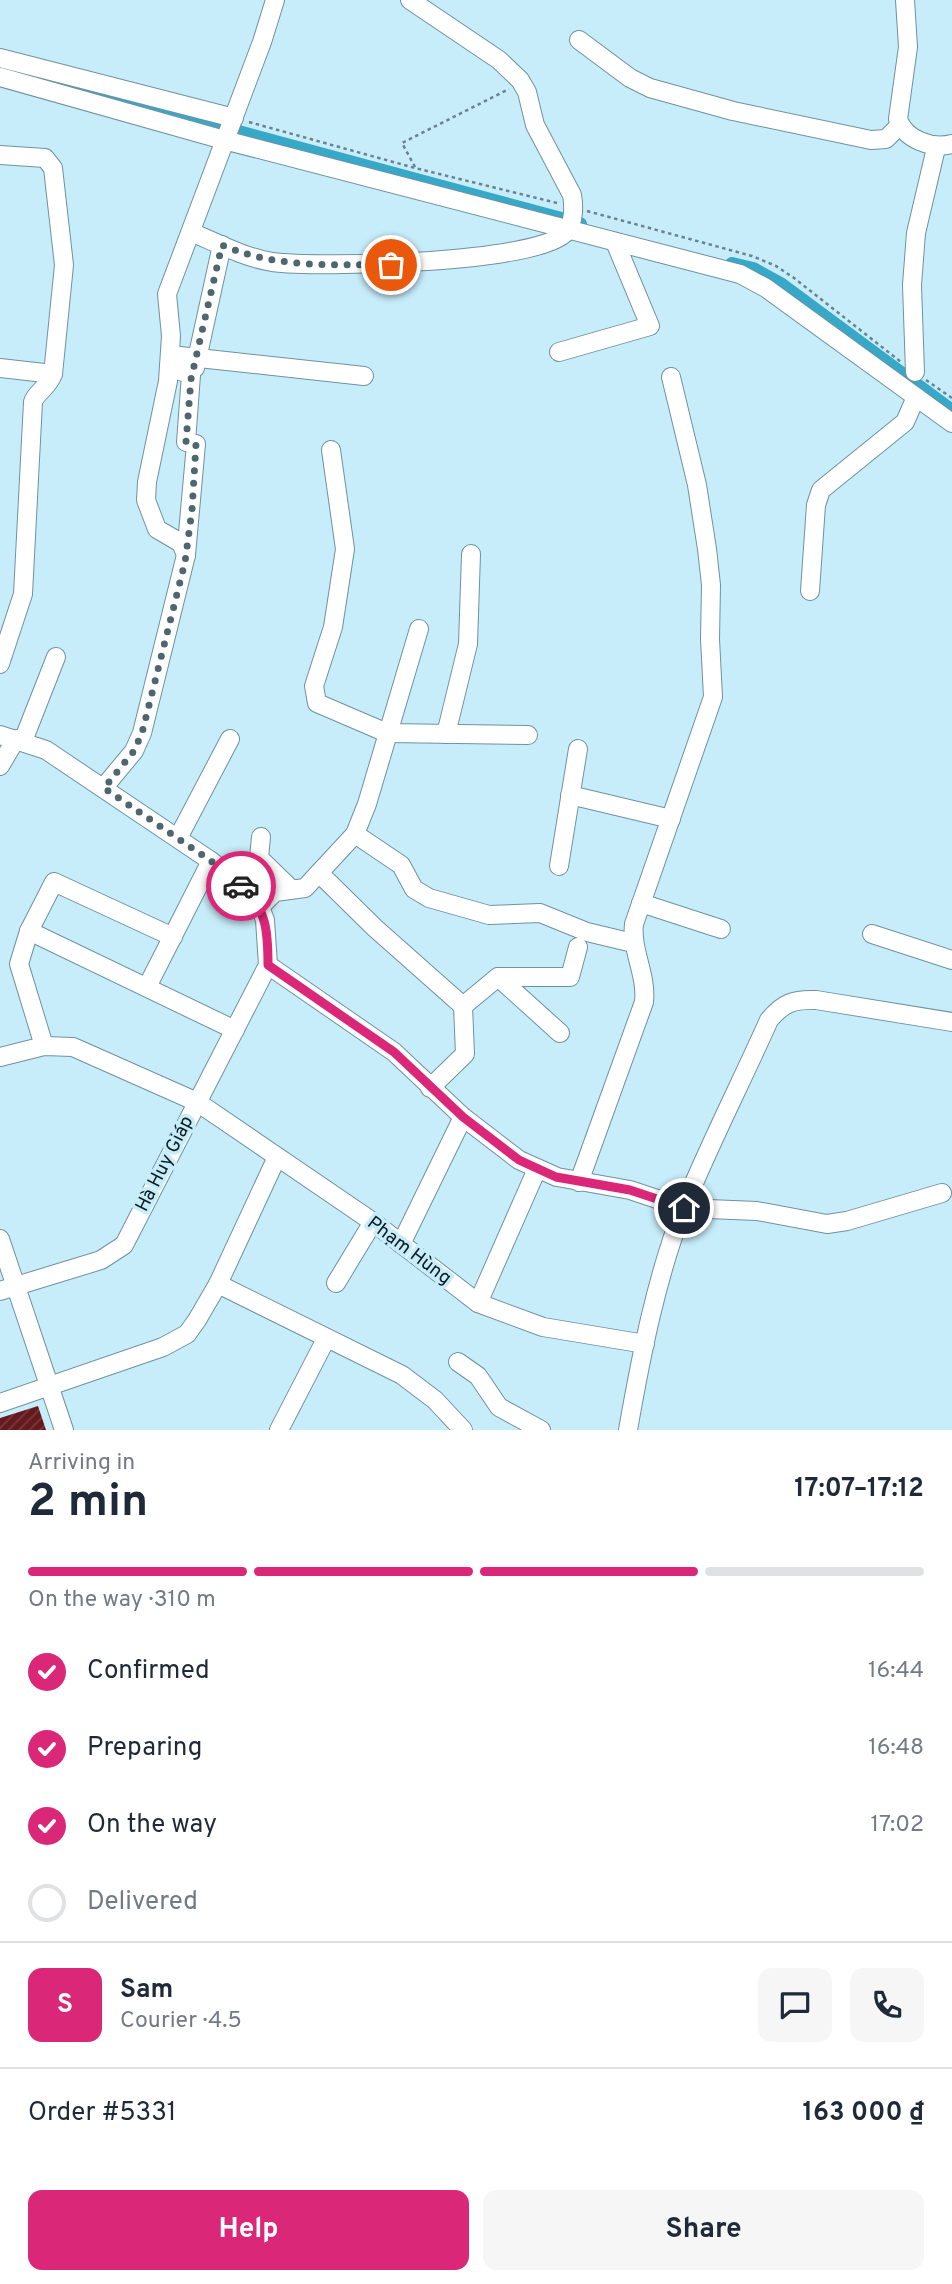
<!DOCTYPE html>
<meta charset="utf-8">
<style>
:root{--surface:#fff;--page:#f6f6f7;--text:#1f2937;--muted:#747a83;--line:#e0e1e3;--accent:#db2777}
body{margin:0;font-family:Overpass,sans-serif;background:var(--page);color:var(--text);height:100vh;display:flex;flex-direction:column;font-size:26px;white-space:nowrap}
*{box-sizing:border-box;margin:0}
p{font-size:23px;color:var(--muted)}
.icon{flex:none;width:38px;height:38px;fill:none;stroke:currentColor;stroke-width:2;stroke-linecap:round;stroke-linejoin:round}
.map{position:relative;height:1430px;overflow:hidden}
.sheet{display:flex;flex-direction:column;background:var(--surface);flex:1}
.sheet>*{flex:none}
.pin{position:absolute;display:grid;place-items:center;width:60px;height:60px;color:#fff;margin:-30px;border:4px solid #fff;border-radius:50%;box-shadow:0 2px 7px #0007}
.courier{position:absolute;display:grid;place-items:center;width:70px;height:70px;margin:-35px;border:5px solid #db2777;border-radius:50%;background:#fff;color:#222;box-shadow:0 2px 9px #0007}
.summary em{font-style:normal;font-weight:700}
.summary div{display:flex;flex-direction:column-reverse}
.summary{display:flex;align-items:center;justify-content:space-between;height:119px;padding:0 28px}
h1{font-size:46px;font-weight:700;line-height:52px}
.bar{display:grid;grid-template-columns:repeat(4,1fr);gap:10px 7px;align-content:center;height:84px;padding:0 28px}
.bar i{height:9px;border-radius:5px;background:var(--line)}
.bar .active{background:var(--accent)}
.bar p{grid-column:span 4}
.line{display:flex;align-items:center;gap:18px;padding:0 28px;border-top:2px solid var(--line)}
.line div{flex:1}
.round{display:grid;place-items:center;flex:none;width:74px;height:74px;border-radius:14px;background:var(--page)}
ol{padding:0 28px;list-style:none}
li{display:flex;align-items:center;gap:21px;height:77px}
li p{margin-inline-start:auto}
li .icon{padding:7px;border-radius:50%;background:var(--accent);color:#fff;stroke-width:4}
li:last-child{color:var(--muted)}
li i{width:38px;height:38px;border:4px solid var(--line);border-radius:50%}
.action{display:flex;gap:14px;margin-top:auto;padding:14px 28px}
.action a{flex:1;height:80px;border-radius:14px;background:var(--accent);color:#fff;font-size:28px;font-weight:700;line-height:80px;text-align:center}
.action a+a{background:var(--page);color:var(--text)}
.map>svg:first-child{display:block}
.lines{fill:none;stroke-linecap:round;stroke-linejoin:round}
.canal{stroke:#38a8c9;stroke-width:14}
.building{fill:url(#building-hatch)}
.minor-casing{stroke:#6e929f;stroke-width:20}
.path{stroke:#6a848d;stroke-width:2.5;stroke-dasharray:3.5 3.5;stroke-linecap:butt}
.minor{stroke:#fff;stroke-width:18}
.done{stroke:#4f666e;stroke-width:7;stroke-dasharray:0 12.6}
.route{stroke:#db2777;stroke-width:9}
.labels{text-anchor:middle;dominant-baseline:central;stroke-width:7;stroke-linejoin:round;paint-order:stroke}
.street-label{font-size:19px;fill:#0f1d22;stroke:#c7edfb}
</style>
<div class="map">
<svg width="952" height="1430" viewBox="0 0 952 1430">
<defs>
<pattern id="building-hatch" width="6" height="6" patternUnits="userSpaceOnUse" patternTransform="scale(1.75)"><rect width="6" height="6" fill="#66191d"/><path d="M-1 1l2-2M0 6l6-6M5 7l2-2" fill="none" stroke="#76393d"/></pattern>
</defs>
<rect width="100%" height="100%" fill="#c7edfb"/>
<g class="lines">
<g class="canal">
<path d="M0,68l580,156"/>
<path d="M732,264l21,5 29,16 170,126"/>
</g>
</g>
<path class="building" d="M38,1406l8,24h-46v-12z"/>
<g class="lines">
<g class="minor-casing">
<g id="minor">
<path d="M905,0l3,47 -10,72c7,21 34,30 54,25"/>
<path d="M579,40l51,38 20,10 83,23 138,29 15,-1 14,-14"/>
<path d="M0,58l234,60"/>
<path d="M0,77l224,63 516,134 26,14 186,135"/>
<path d="M0,155l45,3 8,10 11,97 -11,109c-5,14 -17,18 -20,28l-10,192 -23,70"/>
<path d="M191,232c26,11 52,25 81,30 44,6 271,2 295,-31 7,-9 7,-25 5,-36l-37,-70 -8,-33 -7,-12 -21,-20 -89,-60"/>
<path d="M559,352l91,-26 -35,-84"/>
<path d="M171,355l193,21"/>
<path d="M170,367l21,8 -5,67 10,2 -10,111"/>
<path d="M0,368l53,6"/>
<path d="M195,368l27,-123"/>
<path d="M915,372l-3,-87 4,-52 20,-85"/>
<path d="M331,450l14,99 -12,78 -19,59 3,17 70,30 141,2"/>
<path d="M810,591l6,-86 5,-15 84,-68 11,-25"/>
<path d="M446,734l22,-90 3,-90"/>
<path d="M0,735l46,15 165,111 34,28 15,18 5,13 3,45 -144,280 -23,15 -101,31"/>
<path d="M23,741l33,-84"/>
<path d="M0,766l16,-27"/>
<path d="M104,787l30,-36 8,-18 44,-178 -5,-12 -24,-14 -11,-29 1,-18 21,-101 3,-45 -4,-42 95,-252 13,-42"/>
<path d="M570,795l101,24"/>
<path d="M355,834l46,31 13,24 15,9 60,17 51,-2 47,19 46,11"/>
<path d="M261,837l-2,21 32,31"/>
<path d="M178,838l52,-99"/>
<path d="M559,866l19,-117"/>
<path d="M319,873l56,55 88,78 2,48 -35,34"/>
<path d="M641,903l80,26"/>
<path d="M260,907l15,-15 30,-4 50,-54 12,-30 52,-175"/>
<path d="M29,931l206,99"/>
<path d="M872,934l80,26"/>
<path d="M268,965l126,87 69,65 56,43 38,17 73,13 54,18 73,3 70,13 20,-3 95,-28"/>
<path d="M498,977h72l8,-30"/>
<path d="M148,985l63,-124"/>
<path d="M463,1006l35,-29 62,56"/>
<path d="M44,1046l-25,-82 10,-33 25,-49 119,55"/>
<path d="M0,1057l44,-11 29,1 124,55 176,120 105,81 65,24 102,17"/>
<path d="M579,1182l65,-180c3,-28 -13,-51 -10,-78l79,-227 -3,-58 1,-54 -4,-36 -10,-64 -26,-108"/>
<path d="M0,1239l64,191"/>
<path d="M401,1244l62,-127"/>
<path d="M336,1283l37,-61"/>
<path d="M218,1284l184,91 33,25 28,30"/>
<path d="M478,1303l59,-134"/>
<path d="M458,1362l20,14 21,31 42,23"/>
<path d="M0,1403l163,-56 24,-13 10,-14 21,-36 59,-127"/>
<path d="M279,1430l47,-91"/>
<path d="M628,1430c13,-74 28,-151 55,-221 26,-64 58,-126 86,-189 14,-17 25,-21 47,-20l136,22"/>
</g>
</g>
<g class="path">
<path d="M249,122l166,46 142,35"/>
<path d="M415,167l-13,-24 107,-54"/>
<path d="M587,211l165,45 24,10 18,12 107,84"/>
<path d="M926,380l26,18"/>
</g>
<use href="#minor" class="minor"/>
</g>
<g class="lines">
<path class="done" d="M241,886l-30,-25 -107,-73 30,-37 8,-18 43,-171 7,-52 4,-66 -10,-2 5,-63 31,-134c56,24 109,19 169,20"/>
<path class="route" d="M241,886c26,22 27,47 27,79l126,87 69,65 56,43 37,17 74,13 54,18"/>
</g>
<g class="labels">
<g class="street-label">
<text transform="translate(165 1164) rotate(-63)">Hà Huy Giáp</text>
<text transform="translate(409 1251) rotate(37)">Phạm Hùng</text>
</g>
</g>
</svg>
<div class="pin" style="left:391px;top:265px;background:#ea580c"><svg class="icon" aria-label="bag" viewBox="0 0 24 24"><path d="M5 8h14l-1 12H6zM9 8a3 3 0 0 1 6 0"/></svg></div>
<div class="pin" style="left:684px;top:1208px;background:#1f2937"><svg class="icon" aria-label="home" viewBox="0 0 24 24"><path d="M3 11l9-7 9 7M6 9v11h12V9"/></svg></div>
<div class="courier" style="left:241px;top:886px"><svg class="icon" aria-label="car" viewBox="0 0 24 24"><path d="M5 17H2v-5l4-1 3-4h7l3 4 3 1v5h-3M9 17h6M6 11h13"/><circle cx="7" cy="17" r="2"/><circle cx="17" cy="17" r="2"/></svg></div>
</div>
<section class="sheet">
<div class="summary"><div><h1>2 min</h1><p>Arriving in</p></div><em>17:07–17:12</em></div>
<div class="bar"><i class="active"></i><i class="active"></i><i class="active"></i><i></i><p>On the way · 310 m</p></div>
<ol>
<li><svg class="icon" aria-label="check" viewBox="0 0 24 24"><path d="M5 12l5 5 9-10"/></svg>Confirmed<p>16:44</p></li>
<li><svg class="icon" aria-label="check" viewBox="0 0 24 24"><path d="M5 12l5 5 9-10"/></svg>Preparing<p>16:48</p></li>
<li><svg class="icon" aria-label="check" viewBox="0 0 24 24"><path d="M5 12l5 5 9-10"/></svg>On the way<p>17:02</p></li>
<li><i></i>Delivered</li>
</ol>
<div class="line" style="height:126px"><b class="round" style="background:var(--accent);color:#fff">S</b><div><b>Sam</b><p>Courier · 4.5</p></div><a class="round"><svg class="icon" aria-label="chat" viewBox="0 0 24 24"><path d="M4 5h16v11H9l-5 4z"/></svg></a><a class="round"><svg class="icon" aria-label="phone" viewBox="0 0 24 24"><path d="M5 4h4l2 5-3 2q2 4 5 5l2-3 5 2v4C11 20 4 13 5 4z"/></svg></a></div>
<div class="line" style="height:91px"><div>Order #5331</div><b>163 000 ₫</b></div>
<div class="action"><a>Help</a><a>Share</a></div>
</section>
